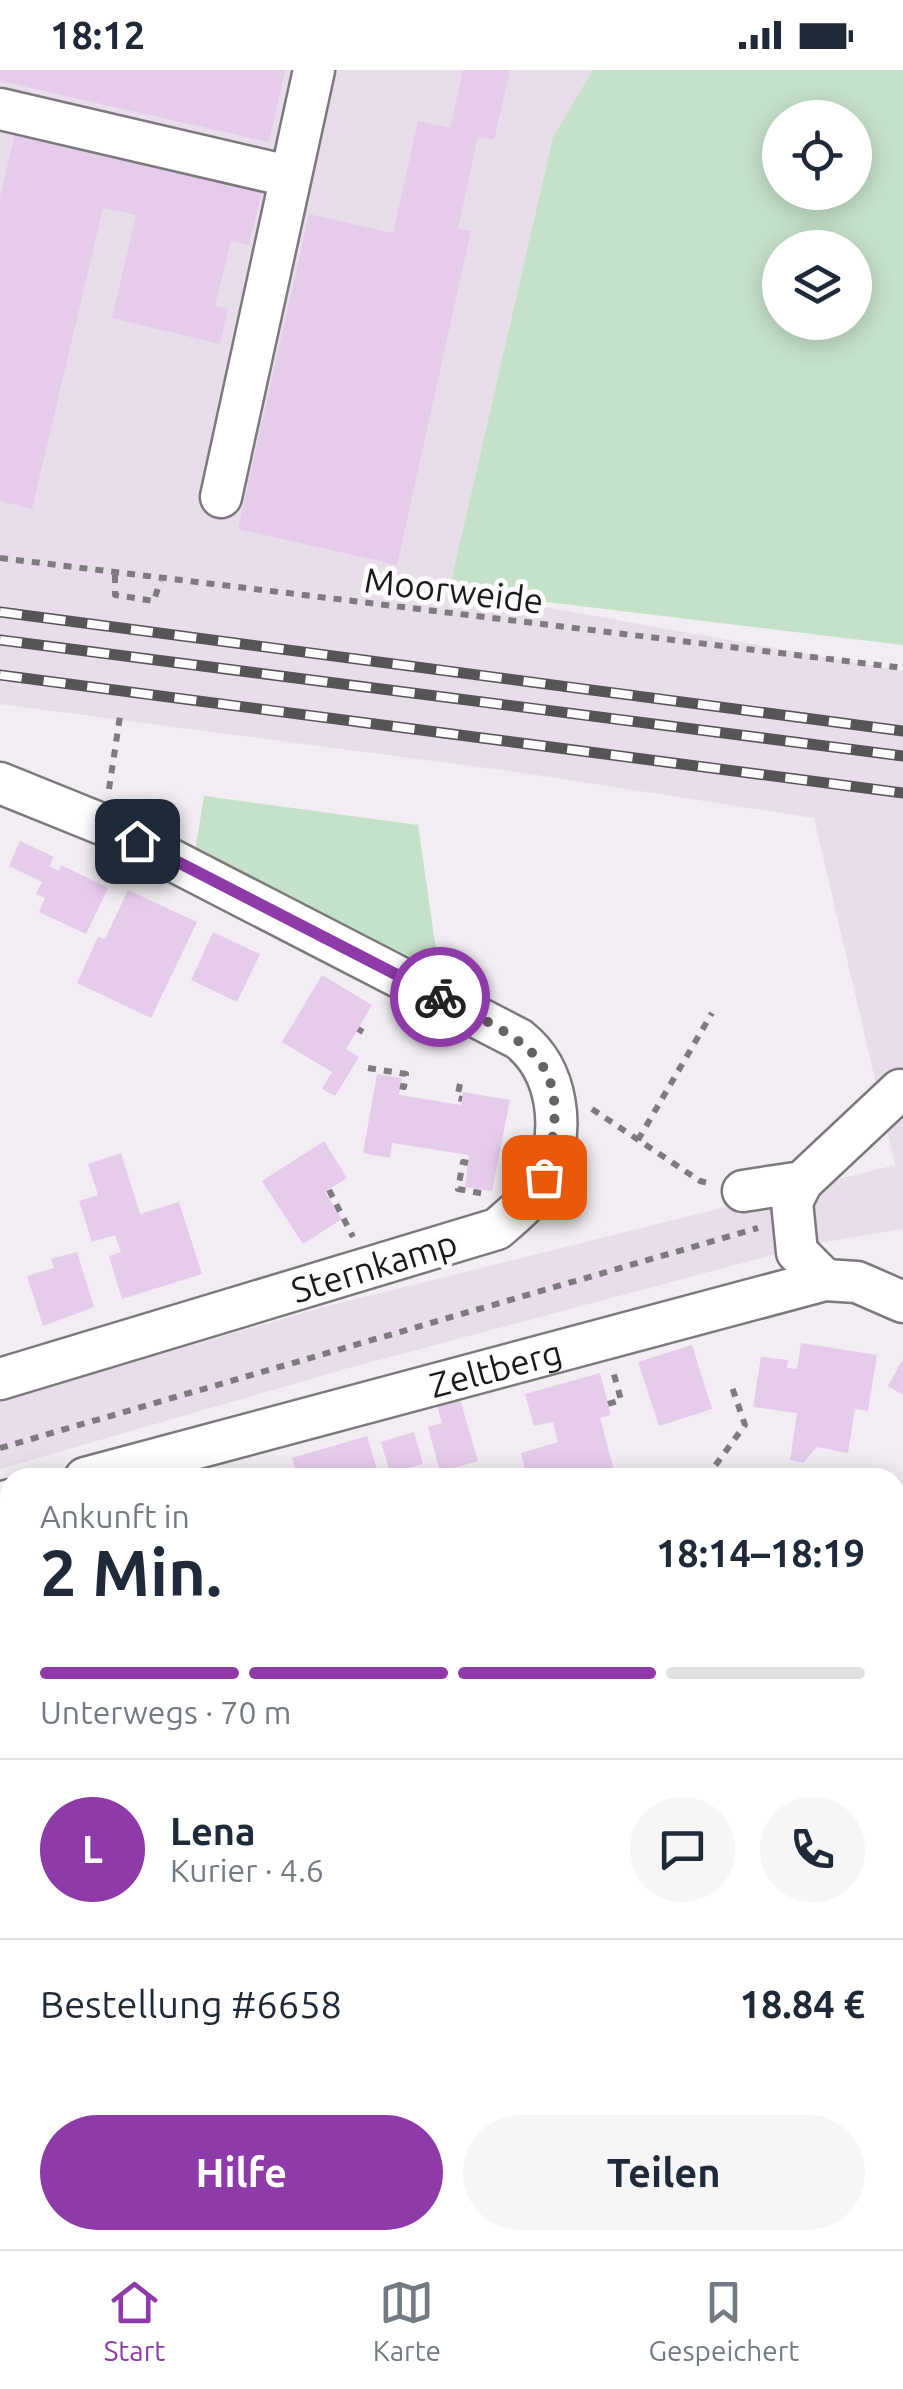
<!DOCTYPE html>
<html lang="de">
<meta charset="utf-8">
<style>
:root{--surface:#fff;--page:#f6f6f7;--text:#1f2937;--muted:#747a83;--line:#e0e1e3;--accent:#8e3aa8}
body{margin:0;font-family:Ubuntu,sans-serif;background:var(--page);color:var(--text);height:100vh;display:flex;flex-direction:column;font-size:38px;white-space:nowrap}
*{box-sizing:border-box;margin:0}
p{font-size:32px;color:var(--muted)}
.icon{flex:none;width:55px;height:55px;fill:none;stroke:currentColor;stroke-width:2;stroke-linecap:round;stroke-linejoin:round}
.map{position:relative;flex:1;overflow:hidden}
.sheet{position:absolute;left:0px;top:1398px;width:905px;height:782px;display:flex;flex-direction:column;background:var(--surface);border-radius:30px 30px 0 0;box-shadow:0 5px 25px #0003}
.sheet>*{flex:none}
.controls{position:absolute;left:762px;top:30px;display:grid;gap:20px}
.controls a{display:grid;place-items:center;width:110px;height:110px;border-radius:50%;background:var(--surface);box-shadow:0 5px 25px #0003;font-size:50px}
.pin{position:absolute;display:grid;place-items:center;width:85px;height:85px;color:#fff;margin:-42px;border-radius:20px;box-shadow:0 5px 15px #0006}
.courier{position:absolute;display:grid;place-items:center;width:100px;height:100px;margin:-50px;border:8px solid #8e3aa8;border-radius:50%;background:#fff;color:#222;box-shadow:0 2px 12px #0007}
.overview em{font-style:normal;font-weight:700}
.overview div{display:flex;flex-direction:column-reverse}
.overview{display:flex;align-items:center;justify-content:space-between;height:170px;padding:0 40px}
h1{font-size:65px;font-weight:700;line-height:75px}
.bar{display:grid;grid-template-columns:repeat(4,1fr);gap:15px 10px;align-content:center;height:120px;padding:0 40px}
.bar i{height:12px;border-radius:8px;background:var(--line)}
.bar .on{background:var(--accent)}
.bar p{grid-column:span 4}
.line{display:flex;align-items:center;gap:25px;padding:0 40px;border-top:2px solid var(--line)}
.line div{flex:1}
.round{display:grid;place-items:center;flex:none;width:105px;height:105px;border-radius:52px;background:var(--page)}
.primary-button{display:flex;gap:20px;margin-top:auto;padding:20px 40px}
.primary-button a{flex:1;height:115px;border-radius:60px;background:var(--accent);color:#fff;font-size:40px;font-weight:700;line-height:115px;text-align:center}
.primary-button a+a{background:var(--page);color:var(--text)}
.status{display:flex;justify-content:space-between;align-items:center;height:70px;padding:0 50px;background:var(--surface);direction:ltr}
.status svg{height:28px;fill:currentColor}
.dock{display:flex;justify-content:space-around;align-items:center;height:140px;border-top:2px solid var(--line);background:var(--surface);font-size:28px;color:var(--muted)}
.dock a{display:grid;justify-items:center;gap:5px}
.dock .on{color:var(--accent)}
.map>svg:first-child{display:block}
.built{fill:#e7dee9}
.green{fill:#c6e1c9;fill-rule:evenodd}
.building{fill:#e5cceb}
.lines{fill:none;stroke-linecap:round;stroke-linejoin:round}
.minor-casing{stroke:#7c797d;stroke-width:45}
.path{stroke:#7d7b7e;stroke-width:6;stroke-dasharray:8 8;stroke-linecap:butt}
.minor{stroke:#fff;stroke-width:40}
.rail-casing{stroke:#575457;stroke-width:11}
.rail{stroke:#fefbff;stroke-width:8;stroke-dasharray:22;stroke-linecap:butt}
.done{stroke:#666366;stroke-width:10;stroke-dasharray:0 18}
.route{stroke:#8e3aa8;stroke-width:12}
.labels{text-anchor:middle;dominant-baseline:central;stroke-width:10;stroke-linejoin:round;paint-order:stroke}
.street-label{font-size:35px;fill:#1b191b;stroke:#fefbff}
</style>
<div class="status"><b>18:12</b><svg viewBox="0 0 49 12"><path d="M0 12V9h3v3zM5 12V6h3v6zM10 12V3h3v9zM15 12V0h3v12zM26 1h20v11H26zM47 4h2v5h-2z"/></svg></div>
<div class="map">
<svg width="903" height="2179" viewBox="0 0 903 2179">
<rect width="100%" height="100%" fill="#f1edf2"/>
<path class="built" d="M0,0h594l-41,67 -104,453 454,81v558l-89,15 -469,125 -345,100v-69l328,-94 567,-141 -81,-347 -297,-46 -517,-68z"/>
<g class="green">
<path d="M593,0h310v575l-454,-55 104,-453zM780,48h75v74h-75zM780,178h75v74h-75z"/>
<path d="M204,726l214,29 21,146 -244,-120z"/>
</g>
<g class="building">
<path d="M0,0h285l-16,72 -269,-61z"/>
<path d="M463,0h47l-16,70 -16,-3 -20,91 13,3 -74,334 -159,-36 71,-315 84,19 25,-112 32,7z"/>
<path d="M16,59l247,58 -14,58 -18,-4 -16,65 13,3 -8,35 -108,-26 24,-103 -33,-7 -71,301 -32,-8v-304z"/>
<path d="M20,771l34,16 -5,9 10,5 2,-6 47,23 -22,46 -47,-22 6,-14 -9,-4 6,-12 -33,-16z"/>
<path d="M128,820l69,32 -46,96 -74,-35 21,-46 7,2z"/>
<path d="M213,862l47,22 -23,48 -46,-22z"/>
<path d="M322,905l50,30 -26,44 13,8 -24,39 -13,-7 10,-17 -50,-30z"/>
<path d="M377,1004l25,4 -3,17 62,10 2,-13 47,8 -18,91 -27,-4 4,-32 -77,-12 -2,15 -27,-5z"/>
<path d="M324,1071l23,37 -22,14 17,27 -39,25 -41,-63z"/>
<path d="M121,1083l19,61 39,-12 23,72 -80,25 -13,-43 12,-4 -6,-17 -23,7 -13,-41 19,-6 -10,-31z"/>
<path d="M77,1182l17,55 -51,19 -16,-50 27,-8 -3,-9z"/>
<path d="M801,1273l76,12 -9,56 -13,-2 -7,44 -31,-6 -14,16 -13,-3 7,-47 -44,-6 8,-50 27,3 -1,8 10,1z"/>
<path d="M692,1275l20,64 -53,17 -21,-64z"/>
<path d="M903,1289v36l-15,-9z"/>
<path d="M600,1303l11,42 -11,3 16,60h-89l-6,-25 37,-11 -5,-20 -19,4 -9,-32z"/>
<path d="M457,1319l21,72 -38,11 -12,-45 14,-4 -8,-27z"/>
<path d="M414,1362l9,32 -33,9 -9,-31z"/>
<path d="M367,1366l10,34 -19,8h-60l-6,-20z"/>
<path d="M903,1432v93l-8,-6v-37l4,-6 -4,-3v-30z"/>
<path d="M0,1659l10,3v23l-9,29z"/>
<path d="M895,1862l8,6v46l-8,11z"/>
<path d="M0,1975l10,6v54l-10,-6z"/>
<path d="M895,2006l8,13v81l-8,-6z"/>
<path d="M142,2170h48l14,9h-68z"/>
<path d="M672,2170h38l-7,9h-19z"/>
<path d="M746,2170h68l12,9h-86z"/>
</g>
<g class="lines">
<g class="minor-casing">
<g id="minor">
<path d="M0,39l288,67"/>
<path d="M221,427l93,-427"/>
<path d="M0,713l104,42 415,214c39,31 47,90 26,137 -10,22 -31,38 -48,53l-497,150"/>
<path d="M802,1112l-10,20 5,50 28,28"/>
<path d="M743,1121l59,-9 98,-92"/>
<path id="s1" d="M85,1408l740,-198 32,2 46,20"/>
<path d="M0,1433l10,-3"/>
<path d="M0,1563l10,3"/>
<path d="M895,1957l8,6"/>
<path d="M96,2179l5,-9"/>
</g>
</g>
<g class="path">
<path d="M0,488l903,110"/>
<path d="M115,505v20l39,6 6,-20"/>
<path d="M109,719l11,-73"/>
<path d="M358,959l5,3"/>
<path d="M368,998l38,6 -2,13 -4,-1"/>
<path d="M460,1014l-3,14 5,1"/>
<path d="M592,1039l108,72 12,3"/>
<path d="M638,1070l74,-127"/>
<path d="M468,1093l-5,-1 -5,27 27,5"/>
<path d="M329,1120l24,47"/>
<path d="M608,1334l13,-4 -8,-29"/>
<path d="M0,1378l758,-220"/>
<path d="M706,1408l39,-53 -13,-38"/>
<path d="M723,2170l6,9"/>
<path d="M829,2179l7,-9"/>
</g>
<use href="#minor" class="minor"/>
<g class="rail-casing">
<g id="rail">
<path d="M0,542l903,119"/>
<path d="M0,570l903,116"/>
<path d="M0,605l903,118"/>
</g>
</g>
<use href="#rail" class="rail"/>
</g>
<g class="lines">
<path class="done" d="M440,927c94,49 136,62 104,180"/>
<path class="route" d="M137,771l303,156"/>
</g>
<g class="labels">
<g class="street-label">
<text transform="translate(454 520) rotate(7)">Moorweide</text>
<text transform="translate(374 1196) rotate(-17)">Sternkamp</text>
<text stroke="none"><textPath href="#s1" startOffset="425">Zeltberg</textPath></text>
</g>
</g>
</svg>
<div class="controls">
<a><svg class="icon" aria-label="locate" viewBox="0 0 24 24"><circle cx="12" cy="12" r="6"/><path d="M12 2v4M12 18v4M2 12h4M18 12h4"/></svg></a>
<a><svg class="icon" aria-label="layers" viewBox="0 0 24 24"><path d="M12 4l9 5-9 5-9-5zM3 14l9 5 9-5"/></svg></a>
</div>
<div class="pin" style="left:544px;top:1107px;background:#ea580c"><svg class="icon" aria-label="bag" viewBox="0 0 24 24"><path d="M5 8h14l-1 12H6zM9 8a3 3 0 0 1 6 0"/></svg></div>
<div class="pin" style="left:137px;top:771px;background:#1f2937"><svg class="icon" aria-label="home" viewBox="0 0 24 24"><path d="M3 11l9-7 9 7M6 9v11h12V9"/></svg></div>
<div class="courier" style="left:440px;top:927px"><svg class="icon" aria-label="bike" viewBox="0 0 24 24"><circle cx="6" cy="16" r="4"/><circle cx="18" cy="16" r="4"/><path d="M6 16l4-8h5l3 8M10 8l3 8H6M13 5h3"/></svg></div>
<section class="sheet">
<div class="overview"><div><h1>2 Min.</h1><p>Ankunft in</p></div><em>18:14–18:19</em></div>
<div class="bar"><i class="on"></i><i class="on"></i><i class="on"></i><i></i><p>Unterwegs · 70 m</p></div>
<div class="line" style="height:180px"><b class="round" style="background:var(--accent);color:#fff">L</b><div><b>Lena</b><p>Kurier · 4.6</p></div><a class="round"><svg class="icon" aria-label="chat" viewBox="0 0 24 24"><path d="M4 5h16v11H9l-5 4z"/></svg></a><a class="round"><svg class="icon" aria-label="phone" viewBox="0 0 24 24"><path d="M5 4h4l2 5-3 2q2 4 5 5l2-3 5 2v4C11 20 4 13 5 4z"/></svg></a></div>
<div class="line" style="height:130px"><div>Bestellung #6658</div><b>18.84 €</b></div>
<div class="primary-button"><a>Hilfe</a><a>Teilen</a></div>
</section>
</div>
<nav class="dock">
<a class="on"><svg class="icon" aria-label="home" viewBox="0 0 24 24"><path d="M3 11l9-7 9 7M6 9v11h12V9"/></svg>Start</a>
<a><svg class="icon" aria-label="map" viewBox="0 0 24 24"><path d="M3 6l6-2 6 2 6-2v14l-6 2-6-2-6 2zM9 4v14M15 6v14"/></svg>Karte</a>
<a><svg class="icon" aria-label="saved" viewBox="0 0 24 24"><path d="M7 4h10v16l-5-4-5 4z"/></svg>Gespeichert</a>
</nav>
